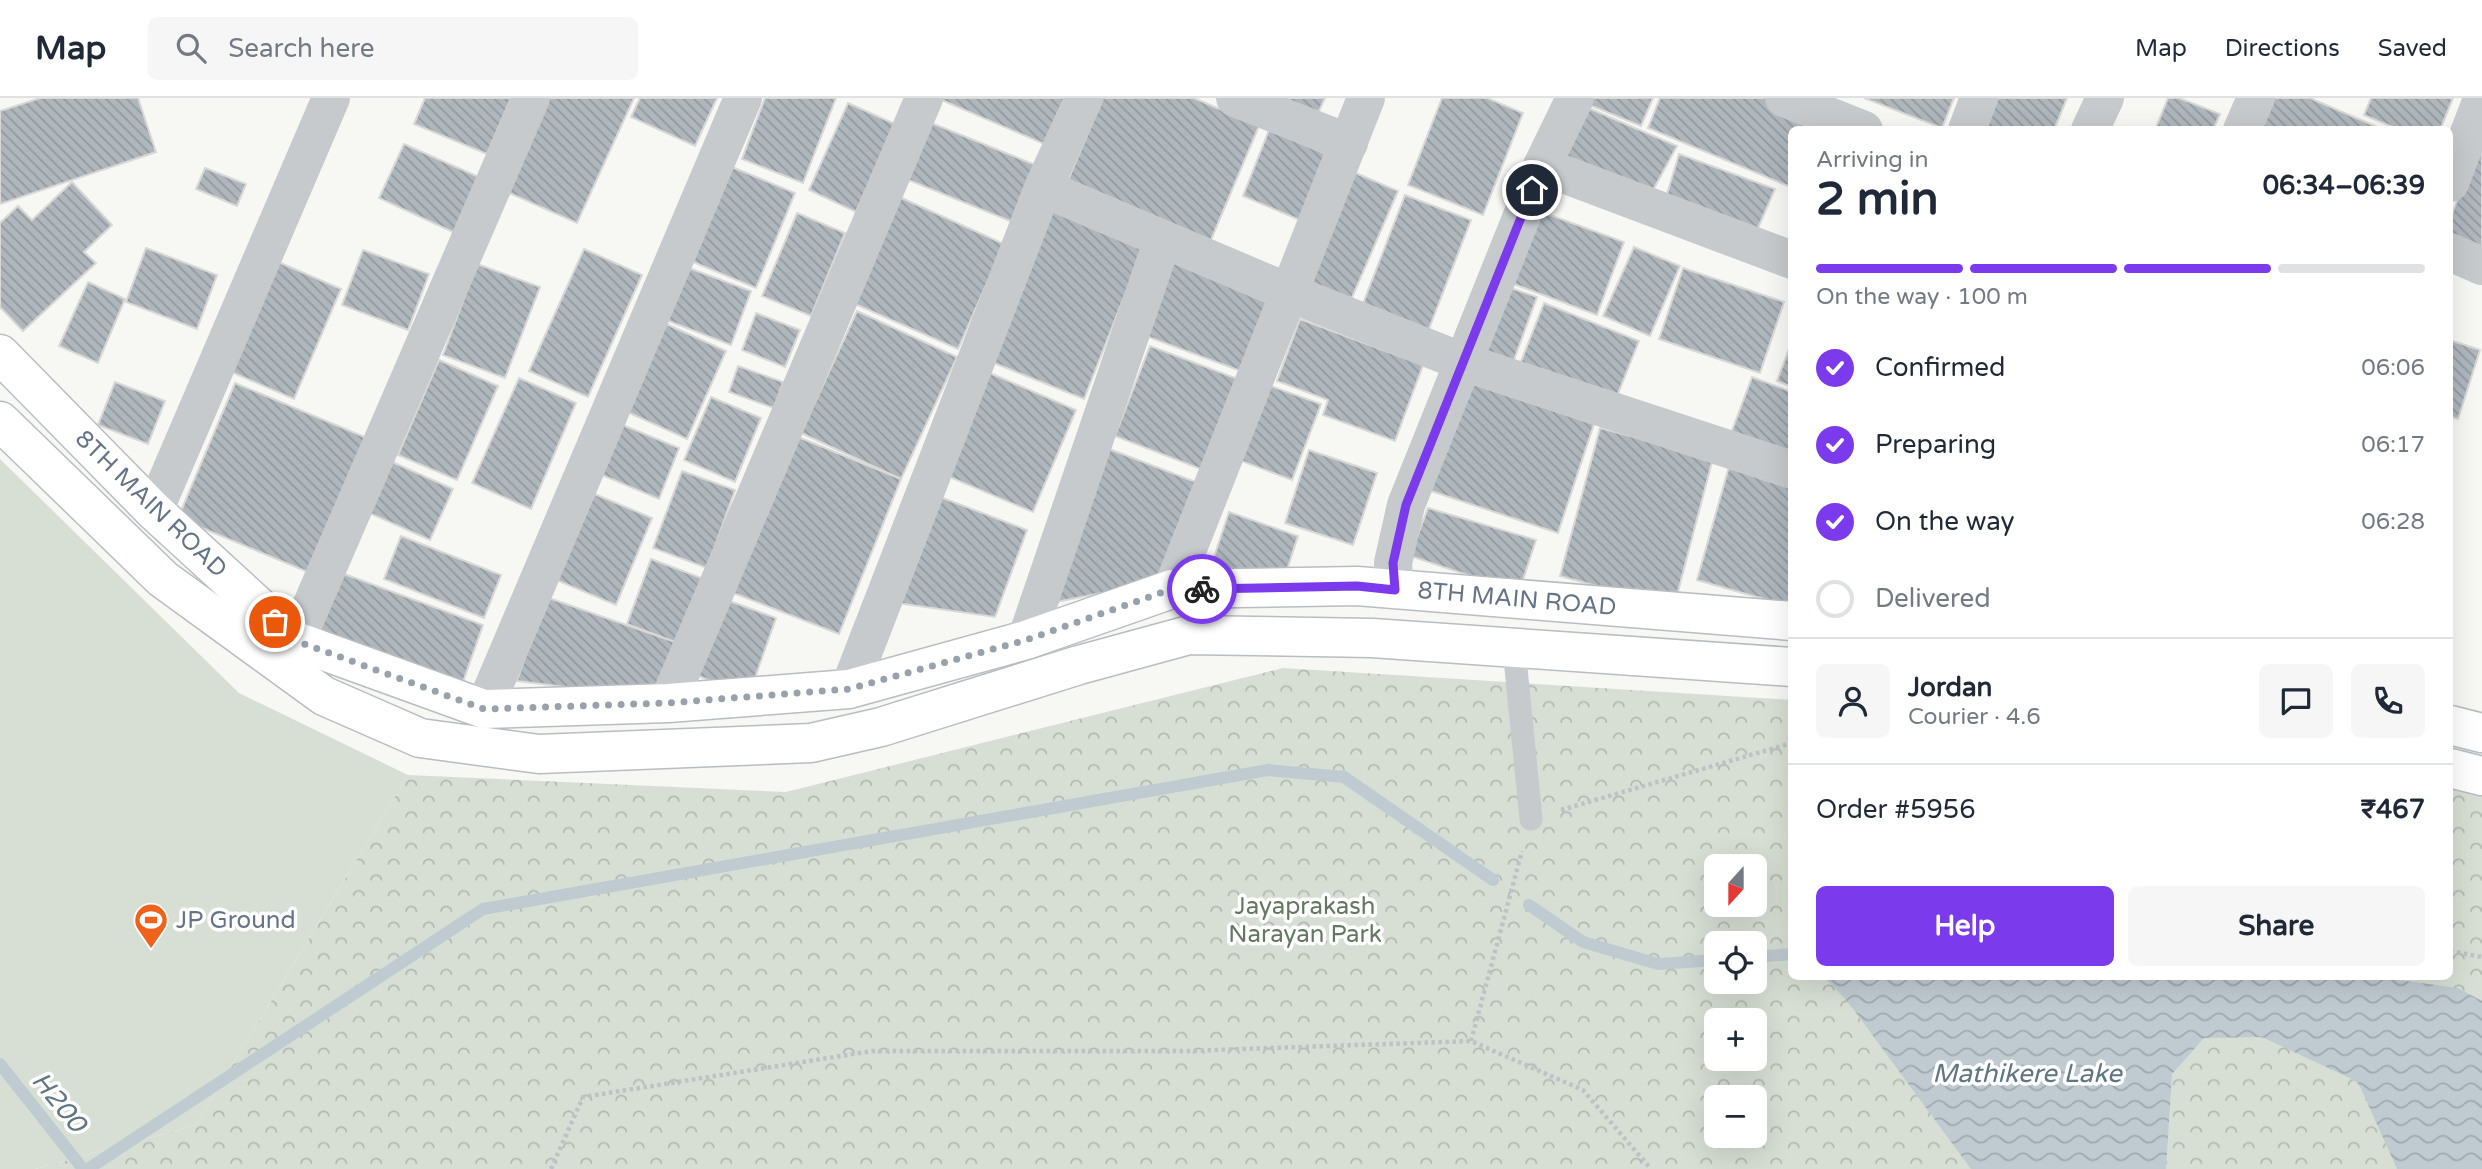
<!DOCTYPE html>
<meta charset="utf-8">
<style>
:root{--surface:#fff;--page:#f6f6f7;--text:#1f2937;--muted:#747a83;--line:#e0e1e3;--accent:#7c3aed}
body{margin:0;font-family:"Varela Round",sans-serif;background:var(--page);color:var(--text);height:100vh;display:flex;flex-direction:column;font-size:26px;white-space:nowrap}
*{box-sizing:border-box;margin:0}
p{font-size:23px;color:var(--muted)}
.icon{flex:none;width:38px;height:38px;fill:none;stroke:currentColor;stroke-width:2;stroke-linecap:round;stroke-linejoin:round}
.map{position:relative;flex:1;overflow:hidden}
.panel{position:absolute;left:1788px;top:28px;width:665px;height:854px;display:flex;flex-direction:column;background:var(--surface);border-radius:10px;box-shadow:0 7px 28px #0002}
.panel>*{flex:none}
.needle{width:46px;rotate:201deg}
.buttons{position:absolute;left:1704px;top:756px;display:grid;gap:14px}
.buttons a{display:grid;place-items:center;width:63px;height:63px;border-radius:10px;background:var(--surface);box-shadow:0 7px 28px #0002;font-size:35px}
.pin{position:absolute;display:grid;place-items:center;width:60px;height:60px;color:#fff;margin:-30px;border:4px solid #fff;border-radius:50%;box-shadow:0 2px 7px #0007}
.courier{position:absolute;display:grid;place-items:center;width:70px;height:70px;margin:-35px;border:5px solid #7c3aed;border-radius:50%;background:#fff;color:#222;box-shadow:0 2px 9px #0007}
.head em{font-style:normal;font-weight:700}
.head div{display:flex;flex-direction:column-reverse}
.head{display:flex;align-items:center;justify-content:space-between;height:119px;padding:0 28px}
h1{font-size:46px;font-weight:700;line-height:52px}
.bar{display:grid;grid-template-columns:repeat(4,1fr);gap:10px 7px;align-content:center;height:84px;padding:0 28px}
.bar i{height:9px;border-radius:5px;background:var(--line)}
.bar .selected{background:var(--accent)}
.bar p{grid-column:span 4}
.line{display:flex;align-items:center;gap:18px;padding:0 28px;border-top:2px solid var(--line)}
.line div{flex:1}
.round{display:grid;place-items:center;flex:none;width:74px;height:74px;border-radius:10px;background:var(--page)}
ol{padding:0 28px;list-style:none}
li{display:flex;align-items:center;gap:21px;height:77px}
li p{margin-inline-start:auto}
li .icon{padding:7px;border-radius:50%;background:var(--accent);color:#fff;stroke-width:4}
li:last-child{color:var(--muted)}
li i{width:38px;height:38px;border:4px solid var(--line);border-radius:50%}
.action{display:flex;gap:14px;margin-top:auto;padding:14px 28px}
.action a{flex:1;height:80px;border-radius:10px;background:var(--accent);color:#fff;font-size:28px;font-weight:700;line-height:80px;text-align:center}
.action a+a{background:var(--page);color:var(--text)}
header{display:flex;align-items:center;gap:42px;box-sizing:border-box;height:98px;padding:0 35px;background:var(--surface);border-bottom:2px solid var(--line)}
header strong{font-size:33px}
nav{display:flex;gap:38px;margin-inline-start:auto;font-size:24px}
.search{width:490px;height:63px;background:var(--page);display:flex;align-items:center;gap:18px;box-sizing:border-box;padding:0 24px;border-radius:10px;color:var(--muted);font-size:26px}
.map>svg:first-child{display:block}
.park{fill:url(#park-crowns);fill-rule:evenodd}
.garden{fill:#d7dfd4}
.water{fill:url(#water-waves)}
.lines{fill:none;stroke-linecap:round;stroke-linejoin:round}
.stream{stroke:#c0cbd1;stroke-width:12}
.building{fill:url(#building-back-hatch);stroke:#d8d9d6;stroke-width:2}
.secondary-casing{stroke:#b8bdc2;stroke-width:41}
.path{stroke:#c0c1c4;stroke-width:4.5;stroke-dasharray:3.5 3.5;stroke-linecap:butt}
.lane{stroke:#c6cacd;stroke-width:23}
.street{stroke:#c6cacd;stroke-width:38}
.secondary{stroke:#fff;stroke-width:38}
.done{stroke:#97a2ad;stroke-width:7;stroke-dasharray:0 12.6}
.route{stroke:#7c3aed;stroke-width:9}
.labels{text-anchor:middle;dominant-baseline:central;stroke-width:7;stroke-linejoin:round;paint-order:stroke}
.street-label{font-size:24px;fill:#647487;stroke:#fff}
.park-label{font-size:24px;fill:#62795f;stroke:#fff}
.poi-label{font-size:24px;fill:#647487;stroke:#fff;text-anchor:start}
.water-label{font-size:26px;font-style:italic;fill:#5f7683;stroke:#fff}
</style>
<header>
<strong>Map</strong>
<div class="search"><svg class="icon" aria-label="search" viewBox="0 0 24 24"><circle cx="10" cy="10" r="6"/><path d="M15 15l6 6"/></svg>Search here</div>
<nav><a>Map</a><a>Directions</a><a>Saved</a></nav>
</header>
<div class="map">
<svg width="2482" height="1071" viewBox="0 0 2482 1071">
<defs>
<pattern id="park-crowns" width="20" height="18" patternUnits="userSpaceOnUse" patternTransform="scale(1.75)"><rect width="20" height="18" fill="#d7dfd4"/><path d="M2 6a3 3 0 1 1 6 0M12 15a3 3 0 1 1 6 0" fill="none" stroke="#b2b9b2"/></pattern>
<pattern id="water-waves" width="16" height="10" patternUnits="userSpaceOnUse" patternTransform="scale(1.75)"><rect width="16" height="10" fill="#c0cbd1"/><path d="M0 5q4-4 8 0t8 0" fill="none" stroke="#a0a9af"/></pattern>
<pattern id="building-back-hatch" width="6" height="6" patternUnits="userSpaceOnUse" patternTransform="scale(1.75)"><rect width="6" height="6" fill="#afb7bd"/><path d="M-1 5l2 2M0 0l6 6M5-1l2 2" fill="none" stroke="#92999f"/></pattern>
</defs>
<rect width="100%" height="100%" fill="#f7f7f4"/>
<path class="park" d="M1283,570l509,32v276h658v-188l32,7v374h-2447l161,-44 212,-350 378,17zM1717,768h38v39h-38zM1717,845h38v39h-38zM1717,922h38v39h-38zM1717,999h38v39h-38z"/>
<path class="garden" d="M0,361l239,234 169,82 -212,350 -161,44h-35z"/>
<path class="water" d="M2370,878l88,12 24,13v168h-85l-39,-87 -96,-45 -58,1 -32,36 -6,95h-195l-123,-167 -24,-25z"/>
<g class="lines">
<g class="stream">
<path d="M1529,807l54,37 75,22 59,-4"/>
<path d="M1755,859l37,-3"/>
<path d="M0,966l83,105"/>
<path d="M88,1071l395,-260 785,-139 76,7 149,103"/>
</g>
</g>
<g class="building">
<path d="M40,0h98l18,54 -156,52v-93z"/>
<path d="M425,0h86l-24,56 -73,-30z"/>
<path d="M546,0h88l-57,125 -72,-32z"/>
<path d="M640,0h77l-22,48 -64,-29z"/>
<path d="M765,0h71l-33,85 -61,-24z"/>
<path d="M937,0h133l-21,48z"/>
<path d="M1103,0h91l65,28 -51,121 -143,-60z"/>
<path d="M1263,0h62l-11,24z"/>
<path d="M1442,0h45l36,15 -40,102 -75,-30z"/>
<path d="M1589,0h64l-12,28 -54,-22z"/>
<path d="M1660,0h106l46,32h-20v47l-4,9 -140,-58z"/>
<path d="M1864,0h90l-12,30z"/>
<path d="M1998,0h69l-13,32h-69z"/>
<path d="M2168,0h11l41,16 -7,16h-58z"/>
<path d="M2263,0h47l74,32h-135z"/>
<path d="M2371,0h82l-13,32h-40l-36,-15z"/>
<path d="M848,5l47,21 -39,88 -47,-22z"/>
<path d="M1579,6l98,42 -25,46 -91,-33z"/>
<path d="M929,24l114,46 -23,57 -114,-46z"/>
<path d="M1269,32l60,25 -27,66 -59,-25z"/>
<path d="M2482,37v124l-32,-12v-28z"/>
<path d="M404,46l77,34 -26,55 -76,-35z"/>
<path d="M1679,56l96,35 -20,46 -91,-31z"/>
<path d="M732,69l63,26 -39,95 -63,-26z"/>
<path d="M205,70l41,16 -9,22 -41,-17z"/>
<path d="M1346,71l52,22 -47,109 -52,-22z"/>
<path d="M72,84l40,43 -28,27 12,11 -73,68 -23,-24v-84l18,-17 14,14z"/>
<path d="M895,97l109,49 -46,105 -110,-48z"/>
<path d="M1405,97l66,25 -46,119 -66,-25z"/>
<path d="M1044,108l100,40 -60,153 -100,-40z"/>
<path d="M1531,110l93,34 -27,73 -94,-35z"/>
<path d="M797,115l48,20 -34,83 -49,-20z"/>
<path d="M1634,149l46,19 -30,70 -47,-20z"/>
<path d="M146,150l71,27 -20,54 -71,-27z"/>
<path d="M584,151l58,26 -54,122 -59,-26z"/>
<path d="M363,152l66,24 -21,56 -66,-25z"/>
<path d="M1171,159l103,38 -28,78 -103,-38z"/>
<path d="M276,163l65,28 -47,110 -65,-28z"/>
<path d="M477,166l63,23 -35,91 -62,-23z"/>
<path d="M678,166l73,27 -20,54 -73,-28z"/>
<path d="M1683,170l101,34 -24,71 -101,-34z"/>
<path d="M88,184l37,17 -27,64 -39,-17z"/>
<path d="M1502,187l35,12 -26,71 -35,-14z"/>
<path d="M1544,205l95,38 -26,65 -95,-37z"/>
<path d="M857,213l100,46 -56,122 -100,-46z"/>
<path d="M756,215l44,17 -15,37 -43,-17z"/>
<path d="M1300,221l123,46 -28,76 -72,-26 5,-15 -51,-19z"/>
<path d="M664,225l62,28 -39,88 -62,-28z"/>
<path d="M2450,242l30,10 -22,69 -8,-2z"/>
<path d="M1792,243v46l-15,-6z"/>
<path d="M1150,248l96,36 -35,91 -96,-37z"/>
<path d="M439,262l59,26 -41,94 -59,-25z"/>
<path d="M738,268l45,16 -9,26 -45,-16z"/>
<path d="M983,272l93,40 -43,102 -93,-39z"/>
<path d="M1752,279l40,15v68l-62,-24z"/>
<path d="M519,280l57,25 -45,106 -59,-26z"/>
<path d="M1462,282l132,44 -36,109 -133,-44z"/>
<path d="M115,284l50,19 -17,43 -50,-19z"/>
<path d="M235,285l137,57 -57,135 -137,-57z"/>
<path d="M1265,286l56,20 -29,76 -56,-21z"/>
<path d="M711,299l50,21 -26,64 -51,-22z"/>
<path d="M618,325l61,25 -20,51 -62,-26z"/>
<path d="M1600,330l113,30 -39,149 -114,-31z"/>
<path d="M786,334l115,47 -62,155 -116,-45z"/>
<path d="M1104,349l105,40 -41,93 -122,24z"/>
<path d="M1309,352l68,23 -24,72 -68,-22z"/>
<path d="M381,359l72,32 -23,51 -72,-32z"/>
<path d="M1730,365l62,18v126l-95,-27z"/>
<path d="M682,373l53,19 -28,78 -54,-20z"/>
<path d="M585,392l67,28 -36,87 -67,-28z"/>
<path d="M935,397l92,35 -32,87 -105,-15z"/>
<path d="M1428,410l108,32 -17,52 -109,-36z"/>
<path d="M1229,414l69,24 -13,40 -77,-1z"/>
<path d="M401,438l100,39 -17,43 -100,-39z"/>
<path d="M651,461l53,20 -24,65 -53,-20z"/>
<path d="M328,470l155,57 -25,71 -156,-58z"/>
<path d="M716,498l60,22 -27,77 -59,-22z"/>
<path d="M546,499l135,47 -25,54 -139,-17z"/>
</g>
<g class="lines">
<g class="secondary-casing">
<g id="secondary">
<path d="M0,256l154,157 142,130 188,68 184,-6 181,-14 177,-49 146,-51 185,-3 435,35"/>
<path d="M0,323l163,158 161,117 96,42 119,16 272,-11 70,-16 198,-62 110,-30 183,3 420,29"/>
<path d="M2450,627l32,8"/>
<path d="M2450,670l32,8"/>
</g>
</g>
<g class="path">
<path d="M1561,712l231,-67"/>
<path d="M2450,853l32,6"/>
<path d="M1471,943l51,-190"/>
<path d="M551,1071l32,-72 289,-46h316l283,-10 112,49 68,79"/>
</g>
<path class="lane" d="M1514,550l17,171"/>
<g class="street">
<path d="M1235,0l114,45"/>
<path d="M1784,0l80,32"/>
<path d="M1967,32l12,-32"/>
<path d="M2090,32l15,-32"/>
<path d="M2242,32l14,-32"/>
<path d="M1542,68l250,94"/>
<path d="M2450,85l32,-84"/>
<path d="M1043,90l247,105 173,69 329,108"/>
<path d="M2450,154l32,14"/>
<path d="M154,413l177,-413"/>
<path d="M1172,491l194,-491"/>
<path d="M1395,492l-2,-27 13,-58 136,-339 33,-68"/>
<path d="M1026,542l137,-401"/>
<path d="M296,543l235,-543"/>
<path d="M849,591l194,-501 41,-90"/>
<path d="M668,605l256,-605"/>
<path d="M484,611l259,-611"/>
</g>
<use href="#secondary" class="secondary"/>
</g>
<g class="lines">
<path class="done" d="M275,524l21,19 188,68 184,-6 181,-14 177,-49 146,-51h30"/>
<path class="route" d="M1202,491l155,-3 38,4 -2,-27 13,-58 126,-315"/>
</g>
<defs>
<g id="stadium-pin" transform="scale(1.75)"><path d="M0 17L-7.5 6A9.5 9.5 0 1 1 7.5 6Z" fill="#f0621b" stroke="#fff"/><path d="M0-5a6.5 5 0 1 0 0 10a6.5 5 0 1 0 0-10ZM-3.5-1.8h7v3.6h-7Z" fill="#fff"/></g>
</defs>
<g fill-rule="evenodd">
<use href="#stadium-pin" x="151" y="822"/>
</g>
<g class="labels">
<g class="street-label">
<text transform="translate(151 406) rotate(44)">8TH MAIN ROAD</text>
<text transform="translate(1517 501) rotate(5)">8TH MAIN ROAD</text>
</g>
<g class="park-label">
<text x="1305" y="808">Jayaprakash<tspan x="1305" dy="28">Narayan Park</tspan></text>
</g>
<g class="poi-label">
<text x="176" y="822">JP Ground</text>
</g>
<g class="water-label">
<text x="2027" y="975">Mathikere Lake</text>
<text transform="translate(59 1004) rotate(51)">H200</text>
</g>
</g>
</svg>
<div class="buttons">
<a><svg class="needle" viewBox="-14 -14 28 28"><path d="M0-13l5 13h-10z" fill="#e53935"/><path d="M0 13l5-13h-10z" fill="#747a83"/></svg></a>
<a><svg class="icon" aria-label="locate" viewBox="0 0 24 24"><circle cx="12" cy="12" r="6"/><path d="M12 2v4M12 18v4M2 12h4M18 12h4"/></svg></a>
<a>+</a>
<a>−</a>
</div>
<div class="pin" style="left:275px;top:524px;background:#ea580c"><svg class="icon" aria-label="bag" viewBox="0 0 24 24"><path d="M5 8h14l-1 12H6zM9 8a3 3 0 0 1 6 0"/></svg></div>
<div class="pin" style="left:1532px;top:92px;background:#1f2937"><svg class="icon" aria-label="home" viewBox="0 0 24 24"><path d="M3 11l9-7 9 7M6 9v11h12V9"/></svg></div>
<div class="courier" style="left:1202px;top:491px"><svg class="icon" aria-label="bike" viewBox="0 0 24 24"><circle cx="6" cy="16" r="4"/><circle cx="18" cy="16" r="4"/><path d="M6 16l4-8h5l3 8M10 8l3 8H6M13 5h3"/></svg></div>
<section class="panel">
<div class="head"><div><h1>2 min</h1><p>Arriving in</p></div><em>06:34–06:39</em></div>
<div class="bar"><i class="selected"></i><i class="selected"></i><i class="selected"></i><i></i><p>On the way · 100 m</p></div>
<ol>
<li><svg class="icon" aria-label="check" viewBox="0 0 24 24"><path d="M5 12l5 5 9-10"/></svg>Confirmed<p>06:06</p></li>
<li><svg class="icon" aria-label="check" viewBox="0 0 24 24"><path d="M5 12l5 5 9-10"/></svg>Preparing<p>06:17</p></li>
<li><svg class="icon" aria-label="check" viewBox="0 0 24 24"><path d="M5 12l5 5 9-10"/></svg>On the way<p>06:28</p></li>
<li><i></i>Delivered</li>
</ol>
<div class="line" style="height:126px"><a class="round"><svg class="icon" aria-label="person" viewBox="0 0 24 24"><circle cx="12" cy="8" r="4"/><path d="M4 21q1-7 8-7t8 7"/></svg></a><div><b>Jordan</b><p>Courier · 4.6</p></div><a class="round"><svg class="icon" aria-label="chat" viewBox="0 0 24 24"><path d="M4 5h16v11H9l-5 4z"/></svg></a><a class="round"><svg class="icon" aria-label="phone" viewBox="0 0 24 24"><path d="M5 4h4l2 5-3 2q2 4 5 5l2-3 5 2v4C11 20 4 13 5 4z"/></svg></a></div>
<div class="line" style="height:91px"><div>Order #5956</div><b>₹467</b></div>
<div class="action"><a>Help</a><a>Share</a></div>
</section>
</div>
